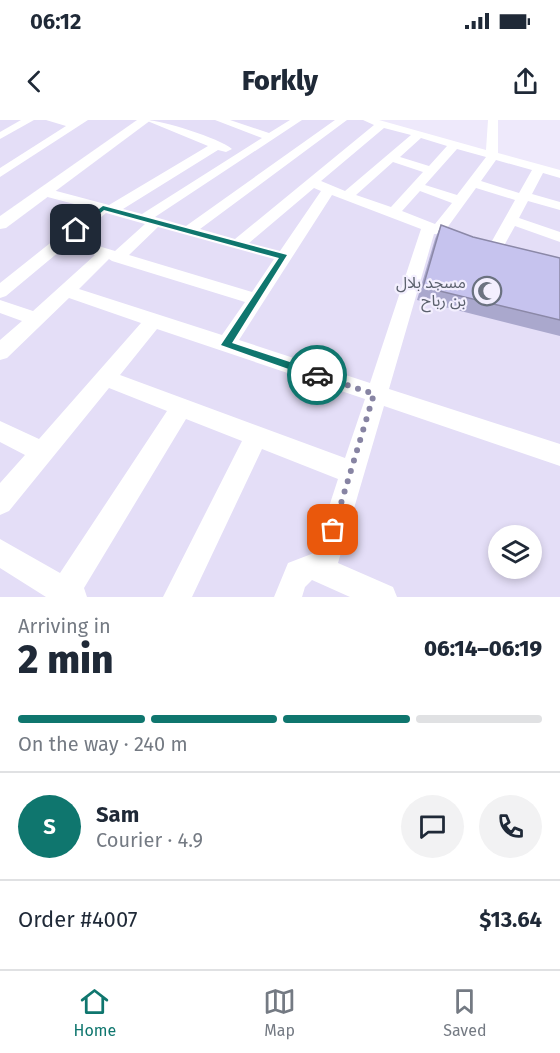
<!DOCTYPE html>
<meta charset="utf-8">
<style>
:root{--surface:#fff;--page:#f2f2f3;--text:#1f2937;--muted:#747a83;--line:#e0e1e3;--accent:#0f766e}
body{margin:0;font-family:"Fira Sans","Noto Sans Arabic",sans-serif;background:var(--page);color:var(--text);height:100vh;display:flex;flex-direction:column;font-size:22px;white-space:nowrap}
*{box-sizing:border-box;margin:0}
p{font-size:20px;color:var(--muted)}
.icon{flex:none;width:33px;height:33px;fill:none;stroke:currentColor;stroke-width:2;stroke-linecap:round;stroke-linejoin:round}
.map{position:relative;height:477px;overflow:hidden}
.panel{display:flex;flex-direction:column;background:var(--surface);flex:1}
.panel>*{flex:none}
.fabs{position:absolute;left:488px;top:405px;display:grid;gap:12px}
.fabs a{display:grid;place-items:center;width:54px;height:54px;border-radius:50%;background:var(--surface);box-shadow:0 3px 9px #0003;font-size:30px}
.pin{position:absolute;display:grid;place-items:center;width:51px;height:51px;color:#fff;margin:-26px;border-radius:12px;box-shadow:0 3px 9px #0006}
.courier{position:absolute;display:grid;place-items:center;width:60px;height:60px;margin:-30px;border:4px solid #0f766e;border-radius:50%;background:#fff;color:#222;box-shadow:0 2px 8px #0007}
.overview em{font-style:normal;font-weight:800}
.overview div{display:flex;flex-direction:column-reverse}
.overview{display:flex;align-items:center;justify-content:space-between;height:102px;padding:0 18px}
h1{font-size:39px;font-weight:800;line-height:45px}
.bar{display:grid;grid-template-columns:repeat(4,1fr);gap:9px 6px;align-content:center;height:72px;padding:0 18px}
.bar i{height:8px;border-radius:4px;background:var(--line)}
.bar .active{background:var(--accent)}
.bar p{grid-column:span 4}
.line{display:flex;align-items:center;gap:15px;padding:0 18px;border-top:2px solid var(--line)}
.line div{flex:1}
.round{display:grid;place-items:center;flex:none;width:63px;height:63px;border-radius:32px;background:var(--page)}
.status{display:flex;justify-content:space-between;align-items:center;height:42px;padding:0 30px;background:var(--surface);direction:ltr}
.status svg{height:16px;fill:currentColor}
header{display:flex;justify-content:space-between;align-items:center;height:78px;padding:0 18px;background:var(--surface);font-size:27px;font-weight:800}
.tabs{display:flex;justify-content:space-around;align-items:center;height:84px;border-top:2px solid var(--line);background:var(--surface);font-size:16px;color:var(--muted)}
.tabs a{display:grid;justify-items:center;gap:3px}
.tabs .active{color:var(--accent)}
.map>svg:first-child{display:block}
.residential{fill:#e4def7;fill-rule:evenodd}
.lines{fill:none;stroke-linecap:round;stroke-linejoin:round}
.minor{fill:#fff;fill-rule:evenodd}
.tertiary{fill:#fff;fill-rule:evenodd}
.wall{fill:#aaa8cd}
.building{fill:#c6c3ee;stroke:#8b88a7;stroke-width:1.5}
.route{fill:#0f766e}
.done{stroke:#8784a3;stroke-width:6;stroke-dasharray:0 10.8}
.labels{text-anchor:middle;dominant-baseline:central;stroke-width:4.5;stroke-linejoin:round;paint-order:stroke}
.worship-label{font-size:16px;fill:#5b616d;stroke:#f3effe;text-anchor:end}
</style>
<div class="status"><b>06:12</b><svg viewBox="0 0 49 12"><path d="M0 12V9h3v3zM5 12V6h3v6zM10 12V3h3v9zM15 12V0h3v12zM26 1h20v11H26zM47 4h2v5h-2z"/></svg></div>
<header><svg class="icon" aria-label="back" viewBox="0 0 24 24"><path d="M15 5l-7 7 7 7"/></svg>Forkly<svg class="icon" aria-label="share" viewBox="0 0 24 24"><path d="M12 15V3M7 8l5-5 5 5M5 13v7h14v-7"/></svg></header>
<div class="map">
<svg width="560" height="477" viewBox="0 0 560 477">
<rect width="100%" height="100%" fill="#eee9fb"/>
<path class="residential" d="M0,0h375l185,52v425h-560zM498,416h33v32h-33z"/>
<g class="lines">
<g class="minor">
<path d="M21,0h13l-34,19v-7z"/>
<path d="M46,0h42l-88,57v-9l66,-42z"/>
<path d="M145,0c17,0 74,18 87,29l-6,3 -8,-2 -95,59 19,5 120,-76 -47,-18h15l39,13 21,-13h12l-147,97 31,9 149,-106h12l-147,109 35,10 139,-114 -11,-5h16l107,30 2,-30h10v33l62,17v8l-17,-5 -11,21 28,8v8l-32,-9 -9,17 41,14v10l-45,-16 -14,25h-10l-3,-3 27,-48 -39,-12 -29,40 -1,6h-12l-45,155 171,55v22l-176,-60 -46,157 55,24 4,10h-47l-38,-17 -7,7 -3,10h-28l14,-34 26,-10 24,-74 -76,-30 -70,148h-29l79,-156 -56,-22 -102,169 3,9h-41l-46,-29v-29l60,34 107,-162 -58,-23 -100,123 -9,4v-32l25,-28 -25,-13v-21l39,18 102,-116 -72,-25 -62,60 -7,2v-20l22,-19 -22,-8v-13l33,11 62,-56 -29,-9 -60,50 -6,2v-15l93,-74 -53,-14v-6l5,-1 64,17 99,-59zM384,8l27,7 -66,56 -24,-10zM421,18l26,8 -18,20 -29,-9zM457,29l29,8 -29,38 -32,-10zM496,40l36,10 -13,23 -38,-12zM393,42l30,10 -32,35 -35,-12zM314,68l7,3 -41,60 -31,-8zM420,71l32,12 -17,21 -33,-13zM332,75l89,34 -51,154 -131,-43zM106,93l39,11 -30,27 -40,-12zM158,107l116,32 -22,33 -123,-37zM109,139l3,2 133,41 -23,33 -143,-46zM157,209l208,70 -20,59 -225,-83z"/>
</g>
<path class="tertiary" d="M137,0h14l-145,108 -6,1v-13z"/>
</g>
<path class="wall" d="M441,105l32,12 87,21v78l-143,-36 18,-61z"/>
<path class="building" d="M441,105l32,12 87,21v62l-137,-33z"/>
<path class="route" d="M103,86l184,49 -55,88 88,29v6l-3,1 -96,-34 58,-87 -175,-48 -25,21h-5v-3z"/>
<g class="lines">
<path class="done" d="M317,255l57,19 -41,136"/>
</g>
<defs>
<g id="mosque-ring" transform="scale(1.5)"><circle r="9.5" fill="#f3effe" stroke="#6b7280" stroke-width="1.5"/><path d="M3.5-4.9A6 6 0 1 0 3.5 4.9A5 5 0 1 1 3.5-4.9Z" fill="#6b7280"/></g>
</defs>
<g fill-rule="evenodd">
<use href="#mosque-ring" x="487" y="171"/>
</g>
<g class="labels">
<g class="worship-label">
<text x="466" y="162">مسجد بلال<tspan x="466" dy="18">بن رباح</tspan></text>
</g>
</g>
</svg>
<div class="fabs">
<a><svg class="icon" aria-label="layers" viewBox="0 0 24 24"><path d="M12 4l9 5-9 5-9-5zM3 14l9 5 9-5"/></svg></a>
</div>
<div class="pin" style="left:333px;top:410px;background:#ea580c"><svg class="icon" aria-label="bag" viewBox="0 0 24 24"><path d="M5 8h14l-1 12H6zM9 8a3 3 0 0 1 6 0"/></svg></div>
<div class="pin" style="left:76px;top:110px;background:#1f2937"><svg class="icon" aria-label="home" viewBox="0 0 24 24"><path d="M3 11l9-7 9 7M6 9v11h12V9"/></svg></div>
<div class="courier" style="left:317px;top:255px"><svg class="icon" aria-label="car" viewBox="0 0 24 24"><path d="M5 17H2v-5l4-1 3-4h7l3 4 3 1v5h-3M9 17h6M6 11h13"/><circle cx="7" cy="17" r="2"/><circle cx="17" cy="17" r="2"/></svg></div>
</div>
<section class="panel">
<div class="overview"><div><h1>2 min</h1><p>Arriving in</p></div><em>06:14–06:19</em></div>
<div class="bar"><i class="active"></i><i class="active"></i><i class="active"></i><i></i><p>On the way · 240 m</p></div>
<div class="line" style="height:108px"><b class="round" style="background:var(--accent);color:#fff">S</b><div><b>Sam</b><p>Courier · 4.9</p></div><a class="round"><svg class="icon" aria-label="chat" viewBox="0 0 24 24"><path d="M4 5h16v11H9l-5 4z"/></svg></a><a class="round"><svg class="icon" aria-label="phone" viewBox="0 0 24 24"><path d="M5 4h4l2 5-3 2q2 4 5 5l2-3 5 2v4C11 20 4 13 5 4z"/></svg></a></div>
<div class="line" style="height:78px"><div>Order #4007</div><b>$13.64</b></div>
</section>
<nav class="tabs">
<a class="active"><svg class="icon" aria-label="home" viewBox="0 0 24 24"><path d="M3 11l9-7 9 7M6 9v11h12V9"/></svg>Home</a>
<a><svg class="icon" aria-label="map" viewBox="0 0 24 24"><path d="M3 6l6-2 6 2 6-2v14l-6 2-6-2-6 2zM9 4v14M15 6v14"/></svg>Map</a>
<a><svg class="icon" aria-label="saved" viewBox="0 0 24 24"><path d="M7 4h10v16l-5-4-5 4z"/></svg>Saved</a>
</nav>
